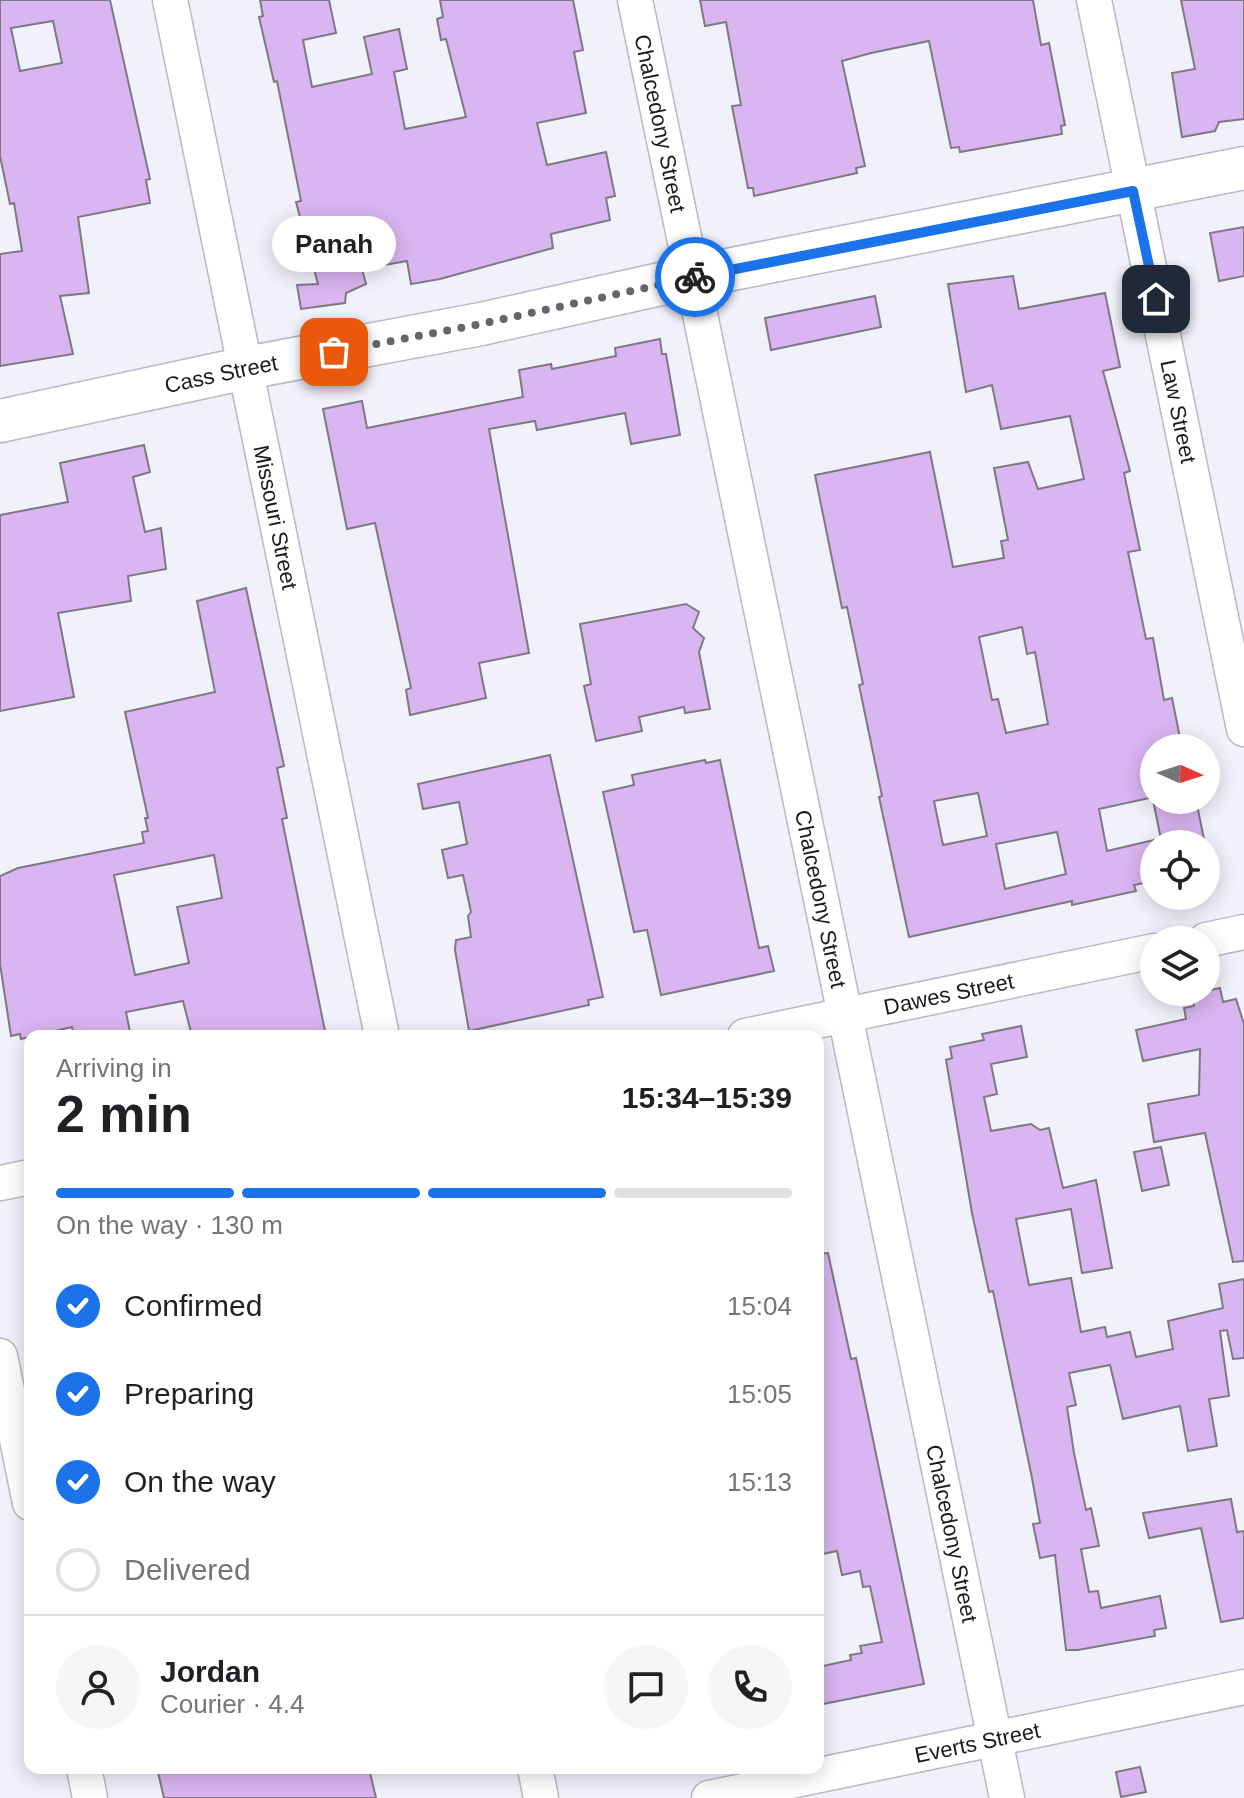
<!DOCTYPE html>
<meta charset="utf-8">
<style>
:root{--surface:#fff;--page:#f6f6f6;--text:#202124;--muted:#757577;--line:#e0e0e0;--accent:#1a73e8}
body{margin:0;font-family:Helvetica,sans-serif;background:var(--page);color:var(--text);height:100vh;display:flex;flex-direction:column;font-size:30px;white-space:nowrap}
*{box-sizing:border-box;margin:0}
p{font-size:26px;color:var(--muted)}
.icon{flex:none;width:44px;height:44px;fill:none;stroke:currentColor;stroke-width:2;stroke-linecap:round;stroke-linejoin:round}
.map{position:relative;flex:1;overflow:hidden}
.panel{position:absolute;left:24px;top:1030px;width:800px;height:744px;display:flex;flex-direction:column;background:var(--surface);border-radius:16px;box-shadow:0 4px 20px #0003}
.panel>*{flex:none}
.needle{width:52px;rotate:93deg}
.controls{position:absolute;left:1140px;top:734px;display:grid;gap:16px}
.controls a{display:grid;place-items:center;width:80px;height:80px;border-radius:50%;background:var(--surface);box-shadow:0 4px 20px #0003;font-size:40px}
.pin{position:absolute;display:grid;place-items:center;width:68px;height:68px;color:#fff;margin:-34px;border-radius:16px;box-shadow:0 4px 12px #0006}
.courier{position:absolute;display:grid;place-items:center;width:80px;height:80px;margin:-40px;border:6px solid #1a73e8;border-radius:50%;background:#fff;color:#222;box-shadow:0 2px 10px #0007}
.bubble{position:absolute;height:56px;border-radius:28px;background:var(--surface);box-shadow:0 4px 20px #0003;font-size:26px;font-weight:600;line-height:56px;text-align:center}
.headline em{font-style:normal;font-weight:600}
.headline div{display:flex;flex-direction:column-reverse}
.headline{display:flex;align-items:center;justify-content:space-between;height:136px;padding:0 32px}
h1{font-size:52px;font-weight:600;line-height:60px}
.bar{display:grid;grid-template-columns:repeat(4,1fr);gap:12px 8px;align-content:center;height:96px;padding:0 32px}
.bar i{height:10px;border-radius:6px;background:var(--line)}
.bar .selected{background:var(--accent)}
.bar p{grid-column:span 4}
.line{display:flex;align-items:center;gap:20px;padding:0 32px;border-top:2px solid var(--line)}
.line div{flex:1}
.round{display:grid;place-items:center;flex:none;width:84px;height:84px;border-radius:42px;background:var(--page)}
ol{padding:0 32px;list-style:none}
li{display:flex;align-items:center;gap:24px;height:88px}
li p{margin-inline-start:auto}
li .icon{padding:8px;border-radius:50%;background:var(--accent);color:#fff;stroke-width:4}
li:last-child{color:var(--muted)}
li i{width:44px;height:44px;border:4px solid var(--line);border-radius:50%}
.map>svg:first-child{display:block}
.building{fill:#d9b5f1;stroke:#7e7982;stroke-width:2;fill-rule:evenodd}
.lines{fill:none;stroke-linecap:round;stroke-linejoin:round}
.minor-casing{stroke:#b8b9c4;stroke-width:37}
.tertiary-casing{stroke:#b8b9c4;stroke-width:45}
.minor{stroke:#fff;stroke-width:34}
.tertiary{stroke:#fff;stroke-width:42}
.done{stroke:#65656b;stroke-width:8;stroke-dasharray:0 14.4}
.route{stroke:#1a73e8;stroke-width:10}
.labels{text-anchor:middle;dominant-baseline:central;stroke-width:6;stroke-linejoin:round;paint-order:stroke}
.street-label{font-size:22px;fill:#1a1a1e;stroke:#fff}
</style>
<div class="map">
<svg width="1244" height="1798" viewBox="0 0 1244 1798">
<rect width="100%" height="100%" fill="#f0f1fb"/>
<g class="building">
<path d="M0,0h110l40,179 -4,1 4,23 -72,14 11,76 -29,3 13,58 -73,12v-112l22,-3 -8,-48 -4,1 -10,-48zM53,21l9,42 -42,8 -9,-43z"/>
<path d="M260,0h69l7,33 -33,7 9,47 60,-13 -8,-37 35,-8 8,40 -13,3 11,57 61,-12 -20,-78 -5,1 -4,-21 6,-2 -3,-17h133l10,50 -9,2 12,61 -49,10 10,42 59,-13 9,44 -9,2 4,22 -59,14 2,14 -113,31 -29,5 -4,-23 -45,8 4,15 -20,9 -1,10 -44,6 -4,-24 21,-1 -22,-82 5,-1 -24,-120 -3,1 -15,-65 4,-1z"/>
<path d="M700,0h333l8,45 8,-2 16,82 -4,1 1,8 -102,18 -1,-5 -8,1 -22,-107 -58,12 -29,8 23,105 -9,2 1,5 -103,23 -1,-8h-5l-16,-82 9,-1 -15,-83 -21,4z"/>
<path d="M1181,0h63v119l-25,3 -4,9 -33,6 -10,-64 23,-4z"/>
<path d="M1244,227v49l-25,5 -9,-48z"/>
<path d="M1013,276l6,33 86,-16 15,74 -17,4 27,100 -6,2 16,77 -12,2 18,87 7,-1 11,62 8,-2 9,45 -27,5v49l-55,12 8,42 47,-11v41l-20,4 2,6 -64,14v-4l-163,36 -30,-140 3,-1 -23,-111 4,-1 -16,-77 -5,1 -27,-133 115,-23 23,115 51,-9 -3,-17 7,-1 -14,-72 34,-6 10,27 46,-10 -14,-63 -69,13 -9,-44 -26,7 -18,-108zM1022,627l5,27 8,-2 13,72 -42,9 -8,-34 -6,1 -13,-63zM978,793l9,43 -44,9 -9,-44zM1057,832l9,42 -61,15 -9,-45z"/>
<path d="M875,296l6,31 -110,23 -6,-32z"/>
<path d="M660,339l2,15h4l14,81 -49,9 -6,-31 -88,17 -2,-9 -46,8 40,224 -50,10 7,35 -76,17 -4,-25 5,-2 -36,-165 -28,6 -24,-120 39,-8 5,27 156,-31 -4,-27 32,-6 1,5 64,-13 -1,-8z"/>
<path d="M144,445l6,27 -17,5 12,55 16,-4 5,41 -38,7 3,25 -73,12 16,84 -74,14v-196l68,-13 -8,-39z"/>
<path d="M246,588l38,178 -7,2 10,50 -5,1 44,217h-134l-9,-35 -57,11 4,20 -21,4h-35l-2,-9 -51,12 -1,-5 -9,2 -11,-72v-88l18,-8 126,-25 -2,-11 6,-1 -3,-13h3l-23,-106 90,-20 -18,-91zM214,855l8,43 -45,9 12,56 -54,12 -21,-100z"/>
<path d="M686,604l13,8 -6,16 11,10 -5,14 11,57 -25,4 -1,-6 -45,10 3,14 -46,10 -12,-55 7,-2 -11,-60z"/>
<path d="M550,755l53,242 -15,3 1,5 -120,26 -14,-81 1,-10 15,-3 -3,-21 3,-4 -8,-37 -15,3 -6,-28 25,-6 -8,-42 -36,7 -5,-25z"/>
<path d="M705,760l1,3 14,-3 39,188 9,-2 6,25 -113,24 -14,-65 -13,2 -31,-140 31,-7 -2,-10z"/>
<path d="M1153,800h43l9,44h-43z"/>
<path d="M1220,988l3,14 13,-3 8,25v237l-11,1 -28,-129 -51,9 -6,-38 51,-9 1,-46 -57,12 -7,-31 50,-11 -2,-11 10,-2 -2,-12z"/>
<path d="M1021,1026l6,31 -36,7 6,30 -13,3 7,34 40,-7 9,6 9,-2 14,60 33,-8 16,88 -30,5 -11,-64 -55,10 13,66 42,-7 10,54 24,-5 2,10 23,-5 6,25 37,-8 -5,-28 55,-13 -4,-24 25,-5v79l-11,1 -6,-29 -7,1 9,65 -20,3 8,47 -29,5 -8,-45 -57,13 -13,-54 -41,8 7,32 -9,2 7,46 12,57 5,-2 8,38 -18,3 8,43 9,-1 3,17 59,-12 6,32 -12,2 1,6 -77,14h-12l-11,-95 -15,3 -7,-34 7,-1 -8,-45 -39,-187 -4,1 -17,-79 -26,-153 6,-2 -2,-11 34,-7 -2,-6z"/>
<path d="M1161,1147l8,38 -27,6 -8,-39z"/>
<path d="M828,1253l23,106 5,-1 68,326 -106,21v-38l33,-7 -1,-5 12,-2 -2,-7 22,-4 -12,-56 -7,1 -3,-16 -18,4 -5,-24 -19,4v-301z"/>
<path d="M1231,1499l6,33 7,-1v87l-23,4 -20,-94 -52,10 -6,-25z"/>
<path d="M1140,1767l6,25 -25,5 -5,-25z"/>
<path d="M157,1768h212l7,30h-212z"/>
</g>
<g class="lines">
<g class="minor-casing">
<g id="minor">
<path id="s1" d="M170,0l212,1036"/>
<path id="s2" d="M635,0l372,1798"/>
<path id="s3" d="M1094,0l150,729"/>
<path d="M1206,940l38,-8"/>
<path id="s4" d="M745,1036l409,-85"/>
<path d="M0,1183l30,-6"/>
<path d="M0,1356l30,147"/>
<path d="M84,1768l6,30"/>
<path d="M535,1768l6,30"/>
<path id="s5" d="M709,1798l535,-111"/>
</g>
</g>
<g class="tertiary-casing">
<g id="tertiary">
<path id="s6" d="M0,421l246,-53 235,-44 211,-47 552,-109"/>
</g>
</g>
<use href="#minor" class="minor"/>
<use href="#tertiary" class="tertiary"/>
</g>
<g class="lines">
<path class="done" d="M334,352l147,-28 214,-47"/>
<path class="route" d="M695,277l438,-86 23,108"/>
</g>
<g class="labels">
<g class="street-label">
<text stroke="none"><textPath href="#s2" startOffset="126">Chalcedony Street</textPath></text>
<text stroke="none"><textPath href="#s6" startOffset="226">Cass Street</textPath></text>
<text stroke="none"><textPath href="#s3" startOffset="420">Law Street</textPath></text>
<text stroke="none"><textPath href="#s1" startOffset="528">Missouri Street</textPath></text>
<text stroke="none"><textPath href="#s2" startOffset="918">Chalcedony Street</textPath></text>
<text stroke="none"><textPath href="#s4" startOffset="208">Dawes Street</textPath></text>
<text stroke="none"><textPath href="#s2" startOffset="1566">Chalcedony Street</textPath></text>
<text stroke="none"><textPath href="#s5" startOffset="274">Everts Street</textPath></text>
</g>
</g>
</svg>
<div class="controls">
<a><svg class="needle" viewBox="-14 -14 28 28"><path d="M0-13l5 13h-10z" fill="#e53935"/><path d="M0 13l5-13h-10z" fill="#757577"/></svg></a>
<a><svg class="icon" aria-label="locate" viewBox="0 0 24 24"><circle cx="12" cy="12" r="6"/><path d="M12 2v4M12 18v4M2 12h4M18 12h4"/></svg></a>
<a><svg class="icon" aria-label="layers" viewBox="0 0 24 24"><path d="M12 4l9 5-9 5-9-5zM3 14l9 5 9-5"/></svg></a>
</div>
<div class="pin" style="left:334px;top:352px;background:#ea580c"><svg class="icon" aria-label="bag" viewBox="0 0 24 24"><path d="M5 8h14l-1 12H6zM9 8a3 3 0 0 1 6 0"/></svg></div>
<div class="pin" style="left:1156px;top:299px;background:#1f2937"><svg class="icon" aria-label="home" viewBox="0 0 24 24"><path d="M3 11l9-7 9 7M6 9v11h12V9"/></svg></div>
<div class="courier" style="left:695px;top:277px"><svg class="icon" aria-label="bike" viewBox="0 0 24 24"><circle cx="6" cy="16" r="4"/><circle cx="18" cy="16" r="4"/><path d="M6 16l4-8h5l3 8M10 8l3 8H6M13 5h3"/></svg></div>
<div class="bubble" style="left:272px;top:216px;width:124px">Panah</div>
<section class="panel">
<div class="headline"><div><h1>2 min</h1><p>Arriving in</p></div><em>15:34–15:39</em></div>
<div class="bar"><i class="selected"></i><i class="selected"></i><i class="selected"></i><i></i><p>On the way · 130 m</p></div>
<ol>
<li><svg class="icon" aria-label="check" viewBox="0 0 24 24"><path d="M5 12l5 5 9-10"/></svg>Confirmed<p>15:04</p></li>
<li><svg class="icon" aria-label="check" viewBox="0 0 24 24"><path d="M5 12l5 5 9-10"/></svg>Preparing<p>15:05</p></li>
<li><svg class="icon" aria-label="check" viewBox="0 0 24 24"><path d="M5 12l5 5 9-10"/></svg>On the way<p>15:13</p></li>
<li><i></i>Delivered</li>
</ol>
<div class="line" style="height:144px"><a class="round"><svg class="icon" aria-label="person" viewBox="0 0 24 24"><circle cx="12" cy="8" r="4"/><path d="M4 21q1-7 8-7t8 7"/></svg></a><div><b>Jordan</b><p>Courier · 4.4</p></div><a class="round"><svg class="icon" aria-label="chat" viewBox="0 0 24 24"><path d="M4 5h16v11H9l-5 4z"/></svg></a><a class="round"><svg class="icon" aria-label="phone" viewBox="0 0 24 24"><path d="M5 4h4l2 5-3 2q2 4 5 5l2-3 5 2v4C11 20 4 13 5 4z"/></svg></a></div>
</section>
</div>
